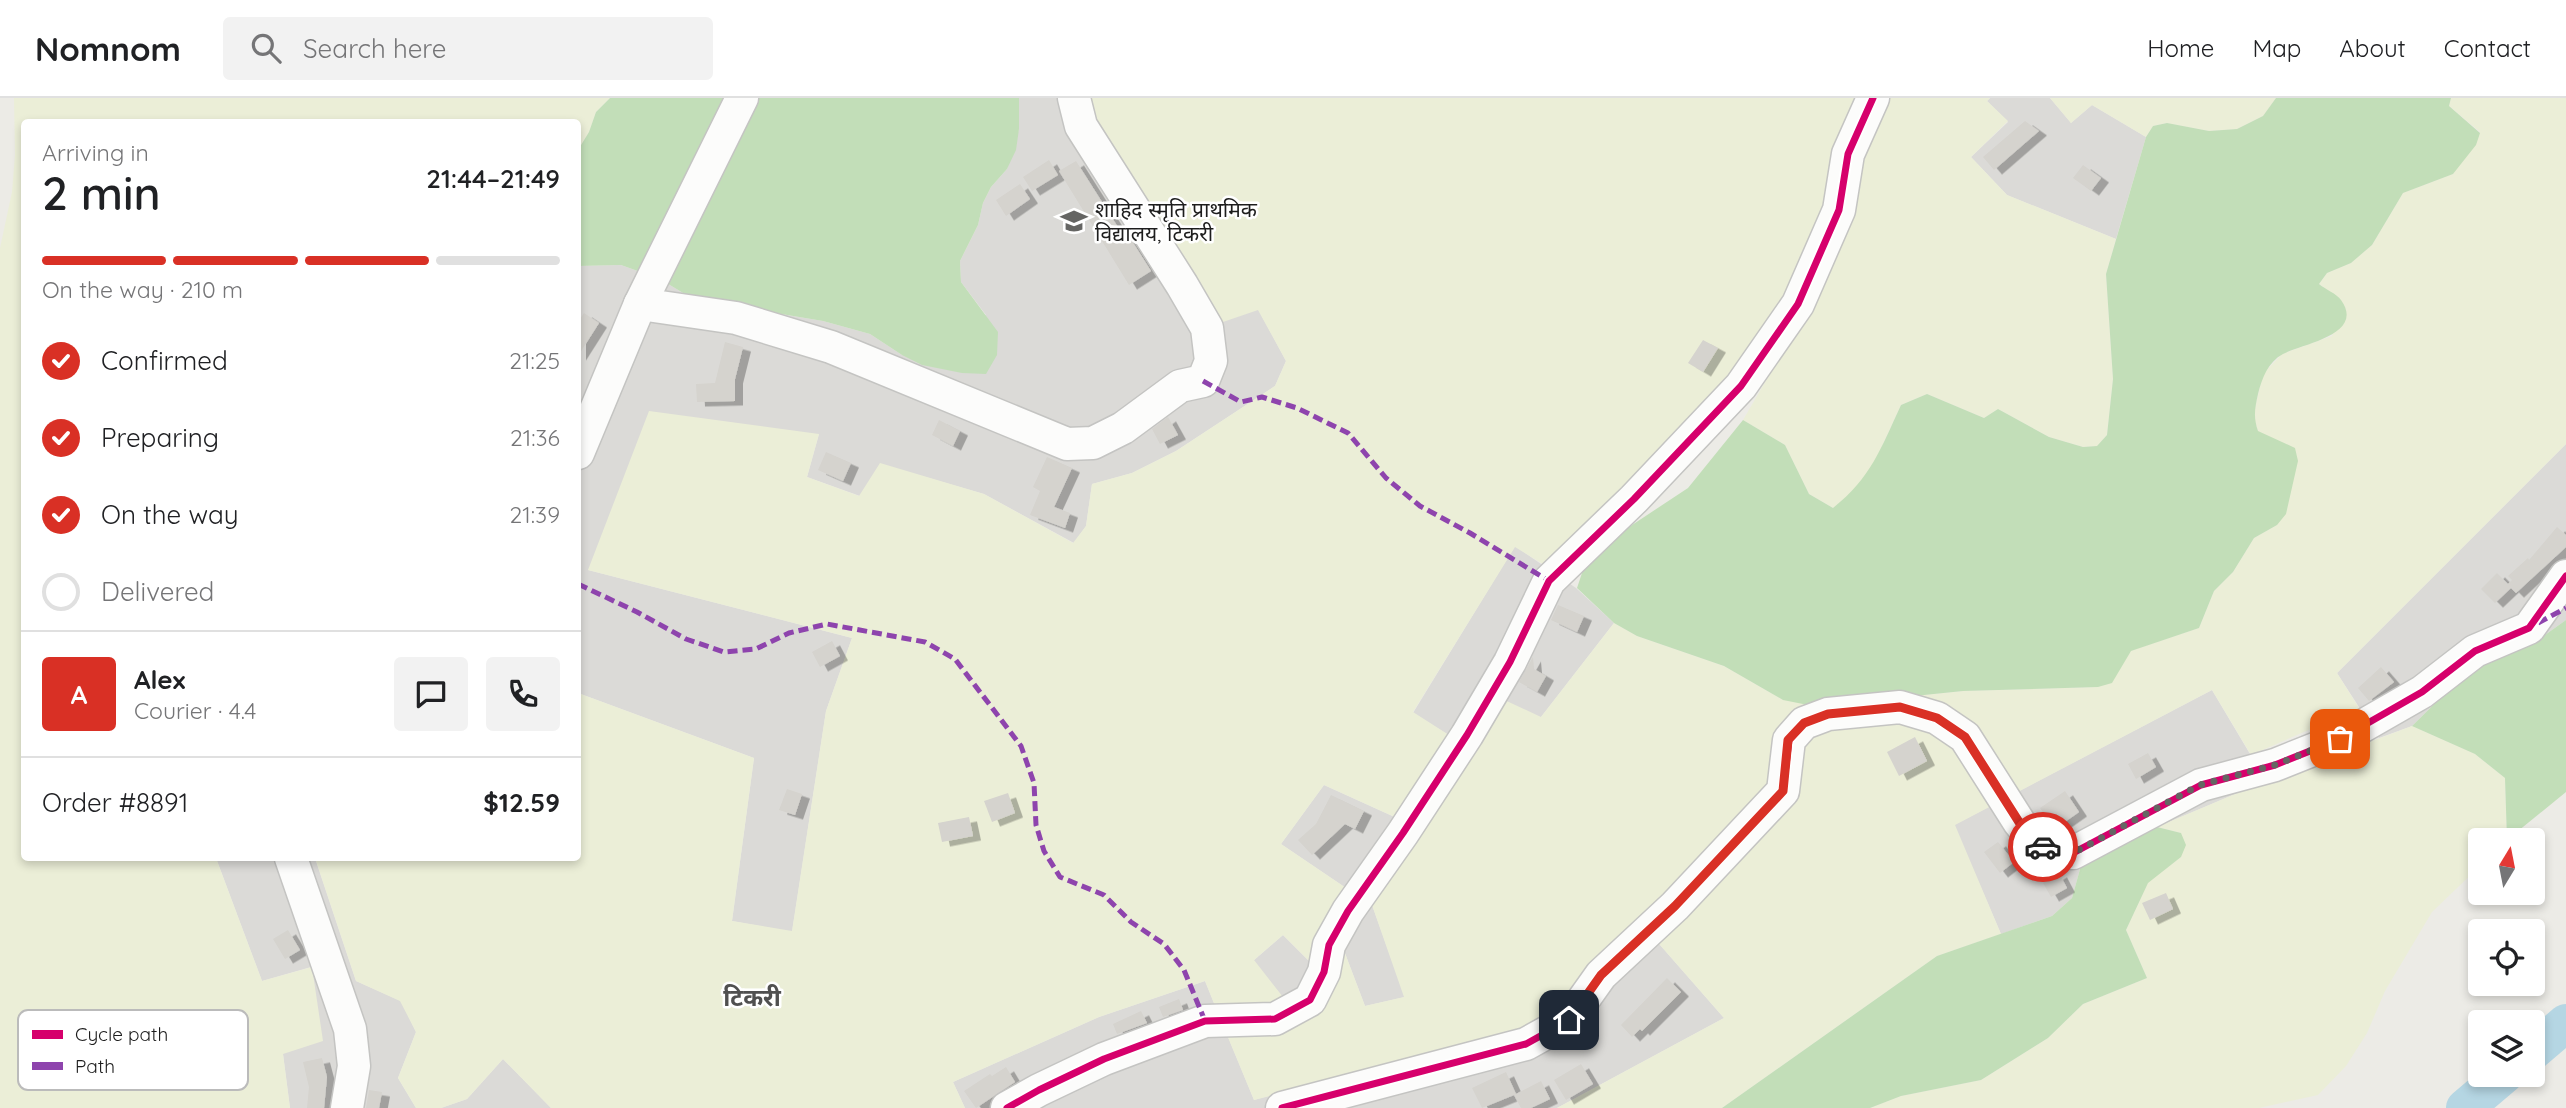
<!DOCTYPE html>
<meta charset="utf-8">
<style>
:root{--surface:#fff;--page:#f2f2f2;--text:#202124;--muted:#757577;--line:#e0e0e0;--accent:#d93025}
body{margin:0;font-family:Quicksand,"Noto Sans Devanagari",sans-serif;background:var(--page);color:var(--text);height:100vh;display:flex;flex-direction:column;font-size:26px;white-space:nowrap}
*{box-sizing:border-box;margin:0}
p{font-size:23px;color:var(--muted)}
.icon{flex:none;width:38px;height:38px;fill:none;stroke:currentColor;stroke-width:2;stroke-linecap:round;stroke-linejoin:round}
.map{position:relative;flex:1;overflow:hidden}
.side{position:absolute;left:21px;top:21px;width:560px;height:742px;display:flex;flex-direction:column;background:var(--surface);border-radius:7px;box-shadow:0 4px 10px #0003}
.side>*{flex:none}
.needle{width:46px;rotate:10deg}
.controls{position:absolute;left:2468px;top:730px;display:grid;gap:14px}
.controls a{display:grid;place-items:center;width:77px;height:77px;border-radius:7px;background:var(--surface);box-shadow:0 4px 10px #0003;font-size:35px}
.pin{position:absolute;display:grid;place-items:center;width:60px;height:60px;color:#fff;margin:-30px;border-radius:14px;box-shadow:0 4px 10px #0006}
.courier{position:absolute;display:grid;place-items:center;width:70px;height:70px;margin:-35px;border:5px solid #d93025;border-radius:50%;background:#fff;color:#222;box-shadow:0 2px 9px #0007}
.head em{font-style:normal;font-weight:600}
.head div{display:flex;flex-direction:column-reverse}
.head{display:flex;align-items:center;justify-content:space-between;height:119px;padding:0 21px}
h1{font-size:46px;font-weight:600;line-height:52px}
.bar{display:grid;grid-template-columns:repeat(4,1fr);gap:10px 7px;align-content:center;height:84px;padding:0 21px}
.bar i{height:9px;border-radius:5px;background:var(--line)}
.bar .selected{background:var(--accent)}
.bar p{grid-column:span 4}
.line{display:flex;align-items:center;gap:18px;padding:0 21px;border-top:2px solid var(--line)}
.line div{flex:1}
.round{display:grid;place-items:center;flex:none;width:74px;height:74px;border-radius:7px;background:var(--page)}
ol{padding:0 21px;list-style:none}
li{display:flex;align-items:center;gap:21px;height:77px}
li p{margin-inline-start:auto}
li .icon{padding:7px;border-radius:50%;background:var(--accent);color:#fff;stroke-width:4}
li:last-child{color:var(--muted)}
li i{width:38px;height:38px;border:4px solid var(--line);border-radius:50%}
header{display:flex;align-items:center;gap:42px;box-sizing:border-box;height:98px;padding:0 35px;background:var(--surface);border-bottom:2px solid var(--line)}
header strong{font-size:33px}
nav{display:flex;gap:38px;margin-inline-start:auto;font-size:24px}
.search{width:490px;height:63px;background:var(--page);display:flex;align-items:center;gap:18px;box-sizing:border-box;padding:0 24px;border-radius:7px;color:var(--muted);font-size:26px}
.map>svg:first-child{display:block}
.residential{fill:#dbdad7}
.farmland{fill:#ebeed7}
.forest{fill:#c2deb8}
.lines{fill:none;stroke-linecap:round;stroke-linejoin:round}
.river{stroke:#b5d6e3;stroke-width:38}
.building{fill:#d5d3ce;filter:url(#shadow)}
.minor-casing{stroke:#c4c4c2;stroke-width:35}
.minor{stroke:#fcfcfb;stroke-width:32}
.quiet{stroke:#8e44ad;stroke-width:5;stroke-dasharray:10 5;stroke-linecap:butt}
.cycleway-casing{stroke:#fff;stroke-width:11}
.cycleway{stroke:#d6006c;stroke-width:7}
.done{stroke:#656563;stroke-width:7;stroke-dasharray:0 12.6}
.route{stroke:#d93025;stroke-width:9}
.labels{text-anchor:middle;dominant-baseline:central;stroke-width:5;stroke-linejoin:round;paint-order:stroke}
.poi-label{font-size:21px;fill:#1d1d1d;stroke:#fff;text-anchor:start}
.quarter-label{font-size:24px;font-weight:bold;fill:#505050;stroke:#fff}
.key{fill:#fff;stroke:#bbb;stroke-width:2}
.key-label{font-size:19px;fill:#1d1d1d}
</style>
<header>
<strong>Nomnom</strong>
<div class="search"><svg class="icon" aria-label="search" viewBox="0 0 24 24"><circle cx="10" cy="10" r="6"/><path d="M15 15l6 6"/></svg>Search here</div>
<nav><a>Home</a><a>Map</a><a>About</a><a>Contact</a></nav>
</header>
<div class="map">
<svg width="2566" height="1010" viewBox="0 0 2566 1010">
<defs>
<filter id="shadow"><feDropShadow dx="8" dy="4.5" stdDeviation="0" flood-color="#0004"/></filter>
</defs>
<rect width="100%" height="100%" fill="#ecebe6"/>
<g class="residential">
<path d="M1019,0h69l170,211 28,52 -11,25 -99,65 -44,22 -40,11 -6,42 -12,17 -90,-49 -104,-30 -20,32 -53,-19 12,-43 -231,136 264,68 -26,73 -34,221 -60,-11 22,-163 -176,-65v-427l43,-1 39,14 33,20 130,22 47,13 32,21 84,-40 -25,-33 -1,-21 18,-36 5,-22 8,-16 16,-18 12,-40z"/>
<path d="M1990,0h60l21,25 21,-18 54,32 -30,102 -109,-44 -36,-38 37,-35 -21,-21z"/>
<path d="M2566,346v176l-28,20 -65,26 -61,60 -33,12 -42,-65z"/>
<path d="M1515,448l61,42 38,35 -73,94 -73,30 -55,-34z"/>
<path d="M2212,592l54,91 -109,46 -42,13 -33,22 -10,36 -20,18 -51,18 -47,-109z"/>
<path d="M1324,687l75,34 -50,71 -68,-46z"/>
<path d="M216,760h99l41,123 45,20 15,31 -18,46 18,30h-126l-7,-54 28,-87 -49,14z"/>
<path d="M1372,807l33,92 -40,9 -22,-58z"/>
<path d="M1639,823l85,97 -167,90h-592l-12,-26 146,-65 106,-36 49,119 305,-91 31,-45z"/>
<path d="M1283,837l33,33 -13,25 -17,8 -33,-40z"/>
<path d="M503,961l48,49h-110l26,-9z"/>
</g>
<g class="farmland">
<path d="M14,0h596l-14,14 -7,20 -11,18v-28h-554v736h192l46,123 50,-14 11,74 -40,13 7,54h-290v-860l12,-56 3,-37z"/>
<path d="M1088,0h771l-33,106 -34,94 -60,81 -186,187 -31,-19 -102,165 39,25 -53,82 -75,-34 -43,59 68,46 -33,78 -33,-33 -29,25 32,41 -67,15 -14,-35 -106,36 -146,65 12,26h-414l-48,-49 -36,40 -26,9h-25l-18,-30 18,-46 -16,-31 -44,-20 -41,-123h263v-165l176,65 -22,163 60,10 34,-220 26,-73 -264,-68 61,-159 170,23 -12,43 52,19 21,-33 104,31 89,49 13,-17 6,-42 40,-11 44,-22 99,-65 11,-25 -28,-51 -38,13 -124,-198z"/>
<path d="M1885,0h105l-3,3 21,20 -37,36 36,38 109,44 -10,35 7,105 -6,56 -10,11 -14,1 -34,-10 -51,-28 -14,9 -57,-24 -26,11 -30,65 -18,23 -20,15 -24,-14 -24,-49 -42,-25 63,-108z"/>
<path d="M2050,0h226l-13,18 -26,13 -28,2 -43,-8 -13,3 -7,11 -54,-32 -21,18z"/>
<path d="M2451,0h115v346l-229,229 22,35 -108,47 -39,-65 -257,135 46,109 -64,22 -215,152h-165l167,-90 -85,-97 -49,43 -31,45 -36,22 -269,69 -27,-65 62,-9 54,-78 22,58 39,-9 -32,-92 126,-208 43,20 73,-94 23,13 87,30 59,34 102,-1 78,-8 135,-4 14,-5 18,-31 69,-23 15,-37 19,-19 21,-34 23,-13 -19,-94 -5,-15 10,-42 19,-20 50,-18 9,-36 -22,-16 8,-11 24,-10 21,-18 31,-52 50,-19 27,-42 -31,-26z"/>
<path d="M2412,628l63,28 30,24 2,62h-27v26l-48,46 -47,79 -18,42 -21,33 -28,29 -59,13h-389l31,-12 80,-16 67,-42 35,-34 64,-26 -21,-48 22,-48 33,-25v-24l-24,-6 109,-46z"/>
</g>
<g class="forest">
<path d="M610,0h409v31l-3,21 -9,19 -16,18 -8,16 -5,22 -18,36 1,21 37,50 -1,23 -11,19 -24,-1 -40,-8 -20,-10 -32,-21 -47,-13 -130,-22 -33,-20 -39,-14 -43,1v-116l11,-18 7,-20z"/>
<path d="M2276,0h175l-2,8 31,27 -4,12 -23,29 -50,19 -31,52 -21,18 -24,10 -8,11c6,5 18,10 22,16 25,35 -40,44 -58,54 -15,8 -21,24 -25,40 -3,14 -5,22 0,37l37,17 3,13 -12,53 -9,11 -23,13 -21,34 -19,19 -15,37 -68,23 -19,32 -14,4 -135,4 -78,8 -52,11 -50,-10 -59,-34 -87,-30 -23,-13 -37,-35 8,-24 44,-37 59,-39 55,-68 42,25 24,49 24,14c38,-30 48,-60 68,-103l26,-11 57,24 14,-9 51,28 34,10 14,-1 10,-11 6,-56 -7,-105 40,-137 7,-11 14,-3 42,8 28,-2 26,-13z"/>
<path d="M2566,522v172l-59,48 -2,-62 -30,-24 -63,-28 61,-60 65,-26z"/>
<path d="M2157,729l24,6 5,12 -5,12 -33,26 -22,47 21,48 -64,26 -35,34 -67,42 -80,16 -31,12h-148l215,-152 115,-40 20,-18 10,-36 34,-22z"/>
</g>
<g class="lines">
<g class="river">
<path d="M2532,954l34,-29"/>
<path d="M2465,1010l40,-34"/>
</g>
</g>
<g class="building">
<path d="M2025,23l14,10 -45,39 -11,-13z"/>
<path d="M1049,62l9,15 -26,16 -9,-14z"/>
<path d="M1076,63l45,71 4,-2 26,41 -22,14 -70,-114z"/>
<path d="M2083,67l18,13 -10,13 -18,-13z"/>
<path d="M1020,86l10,15 -24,17 -10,-16z"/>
<path d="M584,215l15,10 -21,33v-34z"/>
<path d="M1703,242l15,8 -15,24 -15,-9z"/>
<path d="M725,244l18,5 -8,32v22l-38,1 -1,-18 19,-1z"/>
<path d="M1168,319l10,18 -18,9 -8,-15z"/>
<path d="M939,322l21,11 -7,15 -21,-11z"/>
<path d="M826,354l25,11 -8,18 -25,-11z"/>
<path d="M1047,359l25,11 -18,39 16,6 -5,15 -35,-13 10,-24 -7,-4z"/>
<path d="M2557,429l9,8v12l-50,46 -5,-5 -16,15 -14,-14 16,-16 11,11 4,-4 -4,-4 20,-18 1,2z"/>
<path d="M1558,507l26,11 -7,16 -26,-12z"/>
<path d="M832,543l8,15 -20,11 -8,-15z"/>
<path d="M1533,559l1,12 12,7 -9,16 -18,-10z"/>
<path d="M2381,569l13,15 -25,19 -11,-13z"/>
<path d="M1915,639l12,24 -28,15 -12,-24z"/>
<path d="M2148,655l8,14 -20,12 -8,-15z"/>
<path d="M787,691l15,5 -7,21 -16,-5z"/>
<path d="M2065,693l14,21 -24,17 -15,-21z"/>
<path d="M1008,695l7,20 -23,9 -8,-21z"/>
<path d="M1331,697l33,16 -9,18 -10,-5 -33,31 -14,-15 18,-16z"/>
<path d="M969,719l4,19 -31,6 -4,-19z"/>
<path d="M1998,744l16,20 -14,11 -16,-21z"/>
<path d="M2059,775l8,15 -16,9 -8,-14z"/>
<path d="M2166,795l7,16 -23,11 -8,-17z"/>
<path d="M288,832l12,20 -15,9 -12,-20z"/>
<path d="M1667,880l14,14 -39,39 -2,-2 -8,8 -11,-12z"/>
<path d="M1179,901l4,11 -20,7 -4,-10z"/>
<path d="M1141,913l6,12 -30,11 -4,-10z"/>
<path d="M322,960l5,19 -3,31h-17l2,-21 -6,-25z"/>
<path d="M1581,966l12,20 -27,16 -12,-20z"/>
<path d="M1006,969l9,15 -39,26 -12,-17 26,-17 2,2z"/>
<path d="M1506,974l10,22 25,-13 9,18 -19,9h-10l-7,-13 -32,13 -10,-20z"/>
<path d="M369,992l13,2 -3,16h-13z"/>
</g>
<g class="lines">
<g class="minor-casing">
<g id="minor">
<path d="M640,206l96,14 95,29 236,97 26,-1 30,-15 57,-42 23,-5 8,-20 -4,-33 -25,-43 -101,-159 -7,-28"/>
<path d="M578,355l62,-149 102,-206"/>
<path d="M291,760l59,171 4,37 -7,42"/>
<path d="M1007,1010l32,-18 65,-31 101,-38 70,-2 35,-19 14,-28 5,-27 19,-34 55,-78 64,-98 43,-73 39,-81 85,-82 107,-113 57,-82 41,-94 9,-56 25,-56"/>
<path d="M1282,1010l244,-64 43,-24 32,-45 74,-69 108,-115 6,-51 15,-17 24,-9 72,-7 37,11 28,19 54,85 20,24 34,7 128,-68 74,-20 65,-26 82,-47 53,-41 54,-23 37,-52"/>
</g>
</g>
<use href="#minor" class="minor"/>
<g class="quiet">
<path d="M1203,283l38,21 21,-5 35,11 51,25 38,45 34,28 50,27 79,48"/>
<path d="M578,486l59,28 49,27 38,13 32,-3 33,-16 38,-9 98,18 30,17 66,87 13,37 2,42 8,26 16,26 44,18 27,27 33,22 20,26 21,51"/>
<path d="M2538,525l28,-15"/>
</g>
<g class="cycleway-casing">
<g id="cycleway">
<path d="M1007,1010l32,-18 65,-31 101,-38 70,-2 35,-19 14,-28 5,-27 19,-34 55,-78 64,-98 43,-73 39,-81 85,-82 107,-113 57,-82 41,-94 9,-56 25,-56"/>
<path d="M1282,1010l244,-64 43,-24 32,-45 74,-69 108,-115 6,-51 15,-17 24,-9 72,-7 37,11 28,19 54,85 20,24 34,7 128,-68 74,-20 65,-26 82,-47 53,-41 54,-23 37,-52"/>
</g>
</g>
<use href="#cycleway" class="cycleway"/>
</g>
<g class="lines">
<path class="done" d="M2043,749l30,6 127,-68 75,-20 65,-26"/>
<path class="route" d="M1569,922l32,-45 74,-69 108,-115 5,-51 16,-17 24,-9 72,-7 37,11 28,19 54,85 20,24 4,1"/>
</g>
<defs>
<g id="school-bare" transform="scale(2.1)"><path d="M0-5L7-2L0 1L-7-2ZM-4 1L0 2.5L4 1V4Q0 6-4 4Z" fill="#656563" stroke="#fff" stroke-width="2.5" paint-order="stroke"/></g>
</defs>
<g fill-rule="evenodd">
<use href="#school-bare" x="1074" y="123"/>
</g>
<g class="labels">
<g class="poi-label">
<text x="1095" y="111">शाहिद स्मृति प्राथमिक<tspan x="1095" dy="24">विद्यालय, टिकरी</tspan></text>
</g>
<g class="quarter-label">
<text x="752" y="899">टिकरी</text>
</g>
</g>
<rect x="18" y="912" width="230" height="80" rx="10" class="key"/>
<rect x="32" y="932" width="31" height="9" fill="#d6006c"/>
<rect x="32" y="964" width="31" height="8" fill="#8e44ad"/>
<g class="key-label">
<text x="75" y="943">Cycle path</text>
<text x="75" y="975">Path</text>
</g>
</svg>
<div class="controls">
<a><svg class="needle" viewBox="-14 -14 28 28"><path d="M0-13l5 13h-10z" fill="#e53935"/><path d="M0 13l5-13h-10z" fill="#757577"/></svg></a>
<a><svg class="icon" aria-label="locate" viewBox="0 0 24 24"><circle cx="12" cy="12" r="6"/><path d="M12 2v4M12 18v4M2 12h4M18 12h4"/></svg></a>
<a><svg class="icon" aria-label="layers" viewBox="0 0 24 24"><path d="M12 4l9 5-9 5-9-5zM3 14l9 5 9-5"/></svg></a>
</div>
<div class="pin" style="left:2340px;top:641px;background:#ea580c"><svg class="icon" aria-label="bag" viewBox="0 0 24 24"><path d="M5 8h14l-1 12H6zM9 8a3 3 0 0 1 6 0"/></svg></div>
<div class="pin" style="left:1569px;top:922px;background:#1f2937"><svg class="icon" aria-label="home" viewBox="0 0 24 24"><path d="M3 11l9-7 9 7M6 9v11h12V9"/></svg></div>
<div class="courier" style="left:2043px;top:749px"><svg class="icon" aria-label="car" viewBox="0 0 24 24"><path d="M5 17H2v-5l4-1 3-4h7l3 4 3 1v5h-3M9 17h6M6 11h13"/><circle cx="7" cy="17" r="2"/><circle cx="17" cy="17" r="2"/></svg></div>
<section class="side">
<div class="head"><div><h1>2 min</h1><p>Arriving in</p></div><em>21:44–21:49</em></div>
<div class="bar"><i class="selected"></i><i class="selected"></i><i class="selected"></i><i></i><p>On the way · 210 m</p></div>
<ol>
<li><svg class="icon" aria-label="check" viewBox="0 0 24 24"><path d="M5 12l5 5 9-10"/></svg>Confirmed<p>21:25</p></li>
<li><svg class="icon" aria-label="check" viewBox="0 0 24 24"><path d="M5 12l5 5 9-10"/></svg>Preparing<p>21:36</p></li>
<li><svg class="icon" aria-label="check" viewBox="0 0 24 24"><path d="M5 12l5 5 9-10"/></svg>On the way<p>21:39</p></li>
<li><i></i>Delivered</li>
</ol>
<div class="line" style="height:126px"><b class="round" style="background:var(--accent);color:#fff">A</b><div><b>Alex</b><p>Courier · 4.4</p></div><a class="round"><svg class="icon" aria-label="chat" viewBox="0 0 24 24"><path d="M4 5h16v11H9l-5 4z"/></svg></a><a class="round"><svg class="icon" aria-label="phone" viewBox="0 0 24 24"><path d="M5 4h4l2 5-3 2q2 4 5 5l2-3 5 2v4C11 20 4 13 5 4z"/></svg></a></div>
<div class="line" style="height:91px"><div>Order #8891</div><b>$12.59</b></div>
</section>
</div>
